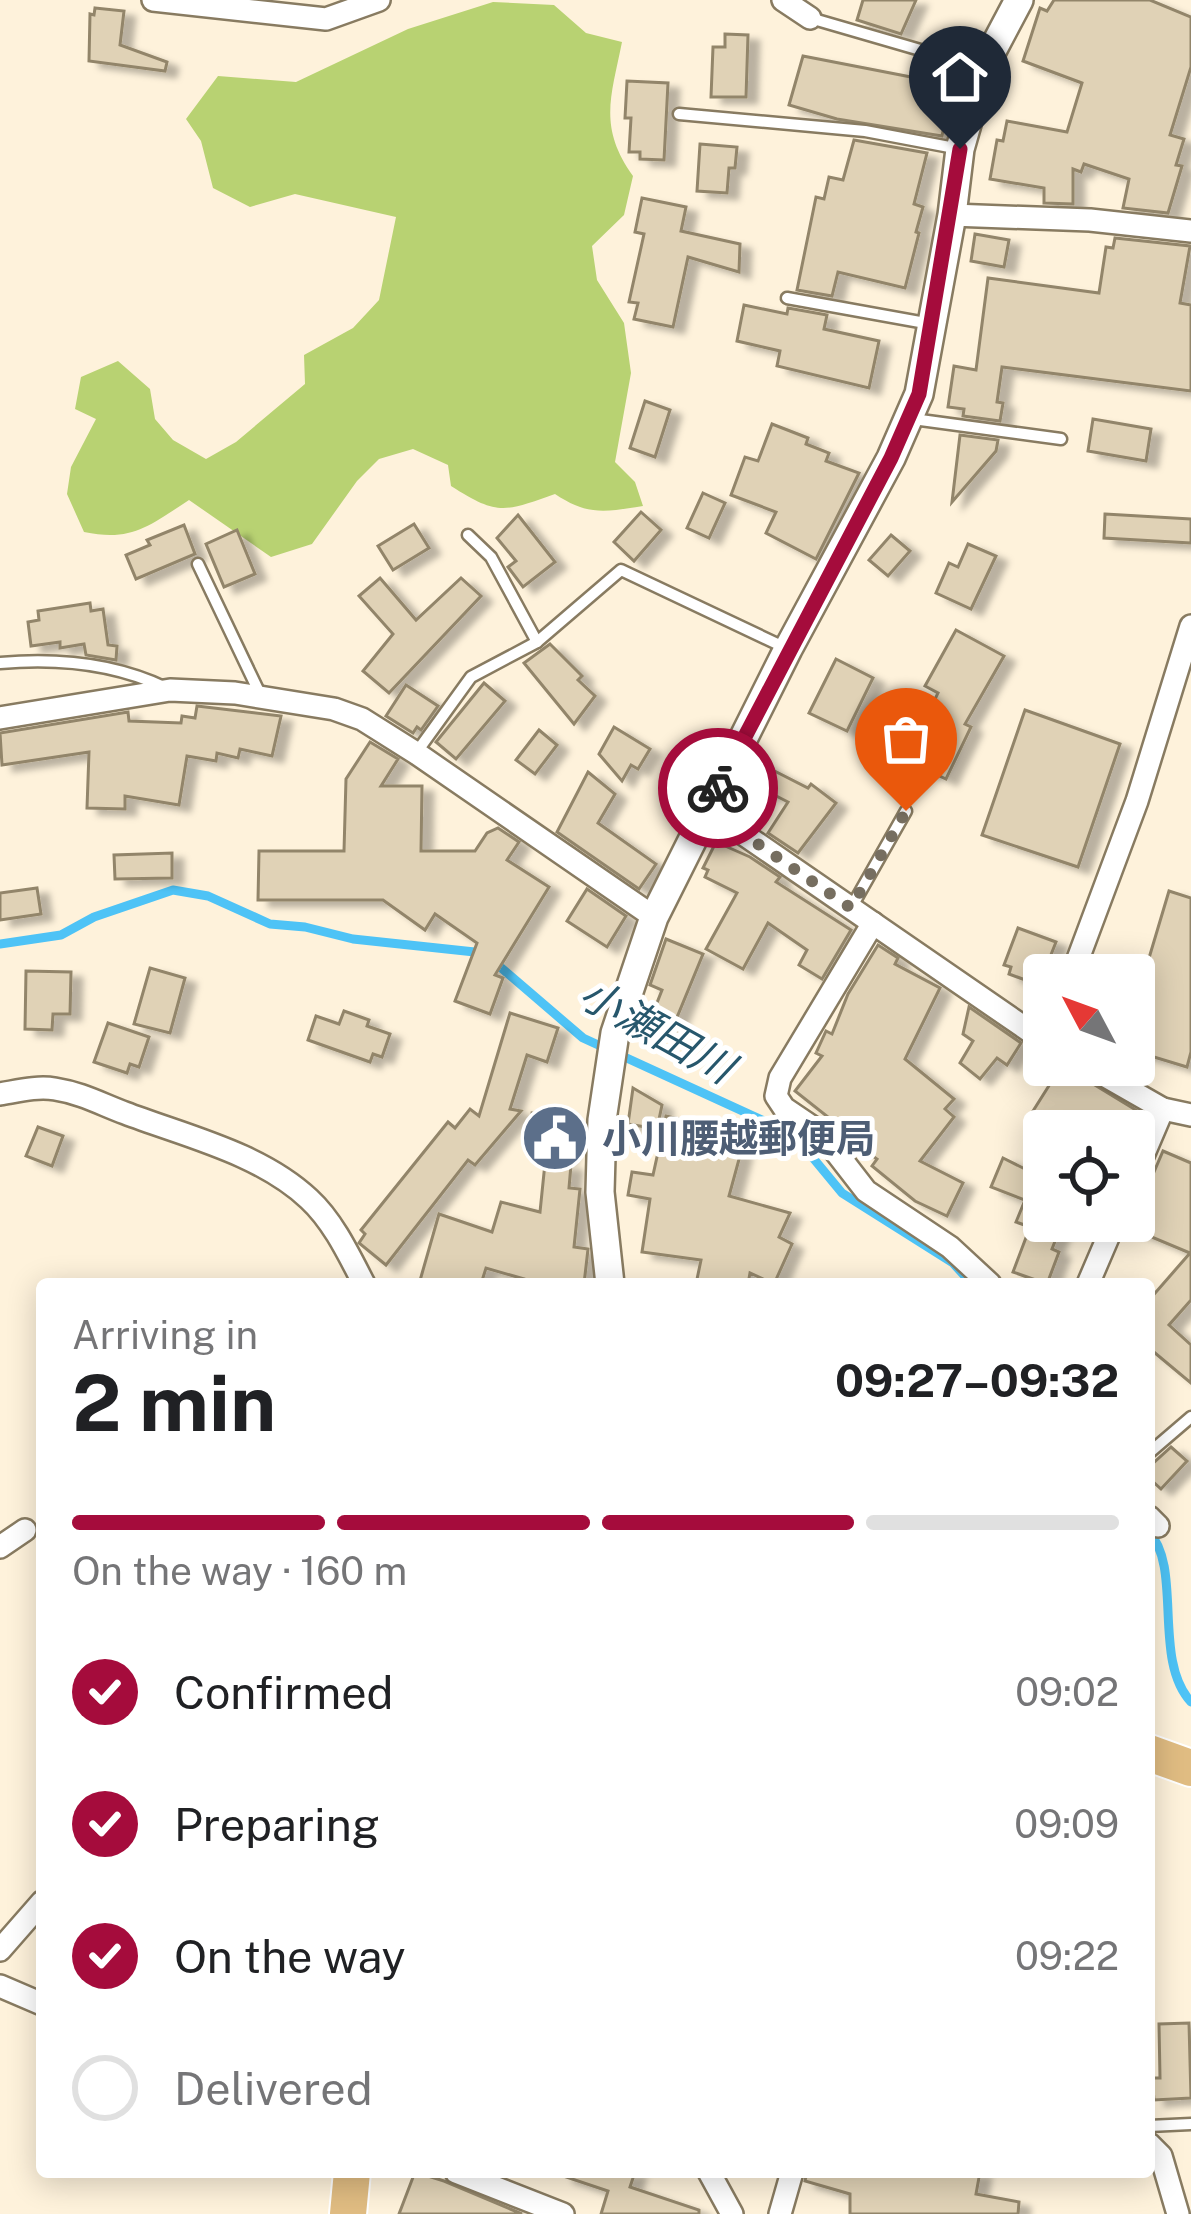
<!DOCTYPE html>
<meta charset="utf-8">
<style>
:root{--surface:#fff;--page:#f2f2f2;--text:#202124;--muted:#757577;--line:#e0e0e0;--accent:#a50c3c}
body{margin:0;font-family:"Public Sans","Noto Sans JP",sans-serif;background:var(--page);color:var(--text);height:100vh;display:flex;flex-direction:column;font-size:45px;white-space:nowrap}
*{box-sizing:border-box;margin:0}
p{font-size:39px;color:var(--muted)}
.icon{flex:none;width:66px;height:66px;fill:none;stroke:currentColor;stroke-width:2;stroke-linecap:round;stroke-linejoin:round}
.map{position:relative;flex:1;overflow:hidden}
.panel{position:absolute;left:36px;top:1278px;width:1119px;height:900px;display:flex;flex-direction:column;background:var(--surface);border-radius:12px;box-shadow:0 6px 30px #0003}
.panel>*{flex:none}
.needle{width:78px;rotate:311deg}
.tools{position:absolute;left:1023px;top:954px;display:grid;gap:24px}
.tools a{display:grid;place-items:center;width:132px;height:132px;border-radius:12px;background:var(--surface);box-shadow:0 6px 30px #0003;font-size:60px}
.pin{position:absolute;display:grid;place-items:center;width:102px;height:102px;color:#fff;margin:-123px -51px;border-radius:50% 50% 50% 0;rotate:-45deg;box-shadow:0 0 12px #0007}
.pin .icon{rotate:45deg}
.courier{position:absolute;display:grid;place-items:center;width:120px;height:120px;margin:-60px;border:9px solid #a50c3c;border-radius:50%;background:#fff;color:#222;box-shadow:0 3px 15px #0007}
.overview em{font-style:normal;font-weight:700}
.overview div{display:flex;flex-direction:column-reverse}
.overview{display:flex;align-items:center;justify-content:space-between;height:204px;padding:0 36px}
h1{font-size:78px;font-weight:700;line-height:90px}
.bar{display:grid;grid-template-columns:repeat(4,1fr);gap:18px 12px;align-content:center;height:144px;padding:0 36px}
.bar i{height:15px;border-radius:9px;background:var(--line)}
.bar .active{background:var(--accent)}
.bar p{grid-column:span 4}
ol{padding:0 36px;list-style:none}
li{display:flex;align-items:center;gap:36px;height:132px}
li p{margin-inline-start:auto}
li .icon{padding:12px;border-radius:50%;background:var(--accent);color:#fff;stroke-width:4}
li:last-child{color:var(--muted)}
li i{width:66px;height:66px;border:6px solid var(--line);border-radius:50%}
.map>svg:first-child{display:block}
.forest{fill:#b8d272}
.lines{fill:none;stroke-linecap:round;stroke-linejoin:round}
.stream{stroke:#4ec3f6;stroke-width:9}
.building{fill:#e0d2b6;stroke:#92856a;stroke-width:3;filter:url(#shadow)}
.service-casing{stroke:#887b61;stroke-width:15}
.minor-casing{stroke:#887b61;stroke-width:26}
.tertiary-casing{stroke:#887b61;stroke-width:32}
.primary-casing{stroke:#fff;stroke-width:40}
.service{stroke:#fff;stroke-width:10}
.minor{stroke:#fff;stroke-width:21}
.tertiary{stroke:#fff;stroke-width:27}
.primary{stroke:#e0bc82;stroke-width:36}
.done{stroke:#766e60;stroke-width:12;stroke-dasharray:0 21.6}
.route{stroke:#a50c3c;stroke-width:15}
.labels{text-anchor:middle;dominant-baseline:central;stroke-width:10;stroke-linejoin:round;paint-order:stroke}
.service-label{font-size:39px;font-weight:bold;fill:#4e5e75;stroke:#fff;text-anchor:start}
.water-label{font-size:42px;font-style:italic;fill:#27576c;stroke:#fff}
</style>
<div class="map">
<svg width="1191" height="2214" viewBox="0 0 1191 2214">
<defs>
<filter id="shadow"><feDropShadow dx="11" dy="6" stdDeviation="3" flood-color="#0004"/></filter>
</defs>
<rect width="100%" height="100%" fill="#fef2db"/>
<path class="forest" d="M493,2l61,3 32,28 36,9c-11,55 -24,85 11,134l-9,39 -32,31 5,34 27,43 7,50 -16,89 20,20 8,24c-38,6 -55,10 -88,-12 -51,18 -57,22 -104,-8l-3,-21 -35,-16 -34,10 -22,22 -45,63 -41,13 -82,-57c-40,26 -57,42 -105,32l-17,-38 4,-27 25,-48 -21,-10 6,-32 37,-16 32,28 5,30 18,21 33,19 30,-17 69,-58 -1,-29 49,-27 26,-28 17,-83 -101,-23 -45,13 -37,-19 -12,-47 -15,-22 32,-43 78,6 112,-53z"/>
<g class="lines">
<g class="stream">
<path d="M0,944l61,-9 33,-18 79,-27 35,6 62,28 35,3 48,12 131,14 99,85 179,82 37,21 43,52 111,70 19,21"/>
<path d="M1149,1532c34,36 3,128 42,170"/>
</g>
</g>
<g class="building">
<path d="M863,0h53l-15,34 -44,-14z"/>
<path d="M1054,0h96l41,17v50l-21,68 14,4 -8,26 6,1 -14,47 -45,-5 6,-29 -45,-15 -3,8 -8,-3v35l-29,-1v-15l-54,-9 7,-39 6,1 4,-20 60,11 15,-49 -59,-22 17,-53 7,3z"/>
<path d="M95,8l29,3 -4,34 47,17 -2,9 -76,-10 1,-47 4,1z"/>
<path d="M725,34l23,1 -2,62h-35l2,-50h12z"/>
<path d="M803,56l149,29 -10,51 -105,-17 -48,-14z"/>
<path d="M627,81l41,2 -4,77 -24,-1v-7h-11l2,-34h-6z"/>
<path d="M854,140l73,13 -13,51 9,3 -7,25 3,1 -14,55 -67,-16 -6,24 -35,-6 19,-93 8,2 5,-22 14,3z"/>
<path d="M700,144l37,3 -2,21h-6l-2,25 -30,-2z"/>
<path d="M642,198l44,9 -5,24 59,13 -1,28 -51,-15 -15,70 -39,-8 4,-16 -9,-1 15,-68 -9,-2z"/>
<path d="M975,234l34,6 -5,27 -33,-6z"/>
<path d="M1115,238l75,8 -10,57 11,2v86l-189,-24 -5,35 6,1 -3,18 -37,-5 1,-7 -16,-2 6,-41 22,4 12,-92 111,15 7,-46 7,1z"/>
<path d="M744,305l43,9 1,-6 39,7 -3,14 55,12 -10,47 -92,-22 3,-15 -43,-10z"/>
<path d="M645,401l25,9 -15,47 -25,-9z"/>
<path d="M1093,419l58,10 -5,32 -58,-10z"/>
<path d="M772,424l36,14 -2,6 23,9 -3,8 33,12 -43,86 -50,-26 10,-21 -45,-17 14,-38 13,4z"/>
<path d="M960,435l38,5 -2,11 -44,51z"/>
<path d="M703,493l22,10 -16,35 -22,-10z"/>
<path d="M641,512l20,18 -27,31 -20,-19z"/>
<path d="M1105,514l86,5v24l-87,-5z"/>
<path d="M518,515l37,47 -32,25 -15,-20 8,-6 -19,-23z"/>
<path d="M414,524l15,24 -36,22 -15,-24z"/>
<path d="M184,525l11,29 -59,25 -10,-24 24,-10 -3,-5z"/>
<path d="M237,530l18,44 -31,13 -18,-43z"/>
<path d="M891,535l19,16 -22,25 -19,-16z"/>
<path d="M968,544l28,12 -25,53 -35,-16 13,-30 9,4z"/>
<path d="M380,578l36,42 45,-42 20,18 -92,97 -26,-22 30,-37 -34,-38z"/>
<path d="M90,603l1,8 12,-2 5,36 9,1 -1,14 -30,-5 -2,-11 -24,4v-6l-29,4 -3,-24 11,-2 -1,-9z"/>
<path d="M956,630l48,26 -39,68 6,3 -25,52 -40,-19 32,-67 -13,-7z"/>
<path d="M550,644l32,32 -4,4 17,16 -21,28 -50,-61z"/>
<path d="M836,659l37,19 -26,53 -38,-18z"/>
<path d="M484,683l21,18 -49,58 -20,-17z"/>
<path d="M406,685l32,21 -17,24 -4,-3 -4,6 -27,-17z"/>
<path d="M197,706l84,10 -9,40 -32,-7 -2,9 -21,-5 -1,8 -29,-5 -8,49 -54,-9v13l-38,-1 2,-56 -87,13 -2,-32 128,-21 1,9 52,2 1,-7 13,2z"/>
<path d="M1025,710l95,34 -42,123 -96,-32z"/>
<path d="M614,727l36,22 -12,20 -7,-4 -9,16 -23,-27z"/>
<path d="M539,730l18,15 -22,29 -19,-14z"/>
<path d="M370,742l28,17 -17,27h41l-1,65h54l12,-18 11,-5 21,14 -12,18 42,27 -54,88 8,3 -13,36 -35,-13 22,-58 -42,-29 -10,16 -42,-30h-125l1,-49h85l2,-72z"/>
<path d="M753,760l55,28 3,-4 25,19 -38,50 -30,-20 20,-31 -45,-23z"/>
<path d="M588,772l27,22 -17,29 58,41 -17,25 -82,-57z"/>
<path d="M716,842l34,15 30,20 -4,5 75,48 -29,49 -23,-14 8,-15 -39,-27 -25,46 -37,-20 31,-56 -32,-16 3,-7 -5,-2z"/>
<path d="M172,853v25l-57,1 -1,-24z"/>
<path d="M37,888l4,26 -41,6v-27z"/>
<path d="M587,889l39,27 -19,31 -40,-26z"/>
<path d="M1169,891l22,7v154l-4,15 -53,-16v-68l7,2z"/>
<path d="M1018,928l38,14 -17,43 -30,-11 2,-7 -7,-2z"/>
<path d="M666,939l37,15 -30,73 -22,-9 11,-28 -12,-5z"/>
<path d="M878,945l20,13 -3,6 45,24 -35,71 49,40 -9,10 9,8 -34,44 43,22 -16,33 -32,-15 -43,-35 5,-7 -37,-26 -7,-12 -38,-30 27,-35 -6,-3 10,-22 6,3 16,-40z"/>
<path d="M150,968l35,10 -15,55 -36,-9z"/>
<path d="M26,971l45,1 -1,42h-17l-1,16 -27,-1z"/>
<path d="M969,1007l52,36 -14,22 -10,-7 -17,21 -20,-16 13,-22 -10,-7z"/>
<path d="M344,1011l25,9 -2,6 23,8 -8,23 -9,-3 -3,8 -62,-22 8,-24 23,8z"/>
<path d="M510,1013l48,15 -11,34 -20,-7 -17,54 11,2 -46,54 -7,-5 -82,105 -27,-22 6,-9 -4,-4 87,-108 7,6 15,-19 9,7z"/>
<path d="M108,1023l41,14 -10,30 -9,-3 -3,9 -33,-11z"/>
<path d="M1062,1065l82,50 -9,21 -1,-5h-68l-33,-20z"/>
<path d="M633,1088l29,17 -5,24 -29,-5z"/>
<path d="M532,1113l40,7 -6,37 -40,-7z"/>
<path d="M666,1116l72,16 -5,18 8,2 -12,44 61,17 -11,24 13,7 -18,40 -24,-11 -2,11h-52l5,-24 -59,-8 8,-53 -22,-4 4,-23 21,3z"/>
<path d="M38,1127l25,9 -11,30 -26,-10z"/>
<path d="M1163,1151l28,12v137l-22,25 22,20v38l-42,-35v-48l41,-47 -60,-25z"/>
<path d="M1042,1155l2,66h19l-11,28 7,3 -12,32 -34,-12 17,-45 -14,-5 9,-22 -34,-13 12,-29 32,16z"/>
<path d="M545,1163l26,2 -2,23 11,1 -6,58 14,2 -4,35h-60v-5l-38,-11 -5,16h-62l20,-70 53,18 9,-30 39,10z"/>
<path d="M1171,1447l16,14 -26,28 -12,-11v-11z"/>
<path d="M1189,2023l2,75 -37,2 -2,-22h8l-1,-54z"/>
<path d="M415,2172l29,9 78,33h-123z"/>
<path d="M563,2172h72l-5,15 69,23v4h-98l7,-23 -45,-15z"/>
<path d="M807,2172h173l-4,22 43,8 -1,12h-168v-20l-45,-13z"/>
</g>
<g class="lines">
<g class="service-casing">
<g id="service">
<path d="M810,18l169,49"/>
<path d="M679,114l186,17 95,18"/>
<path d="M787,298l144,26"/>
<path d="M913,419l148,20"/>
<path d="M468,535l23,22 46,85"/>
<path d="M198,564l63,132"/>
<path d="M0,663c57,-5 114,0 166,25"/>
<path d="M416,753l55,-76 66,-35 84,-72 167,79"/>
<path d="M851,908l55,-97"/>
<path d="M1149,1453l42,-36"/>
<path d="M1149,2126l42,-2"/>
</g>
</g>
<g class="minor-casing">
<g id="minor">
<path d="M153,0l173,19 53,-19"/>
<path d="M783,0l27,18"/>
<path d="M952,215l138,5 101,11"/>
<path d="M0,718l170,-28 65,3 99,16 28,10 54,34 238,164"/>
<path d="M707,809l337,232"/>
<path d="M873,923l-93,155 -4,18 8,12 37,25 45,58 84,56 40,37"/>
<path d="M1072,975l65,-174 54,-175"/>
<path d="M1086,1065l77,44 28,6"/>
<path d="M0,1094c18,-3 37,-8 55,-5 26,4 46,15 70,24 60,23 135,40 184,86 24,22 40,56 55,85"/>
<path d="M1134,1177l29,-68"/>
<path d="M1088,1284l27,-63"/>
<path d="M1149,1517l9,9"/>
<path d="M0,1547l25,-17"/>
<path d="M0,1950l42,-48"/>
<path d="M0,1986l42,18"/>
<path d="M1149,2144l12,12 17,58"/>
<path d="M456,2172l107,42"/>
<path d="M709,2172l23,42"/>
<path d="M780,2214l12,-42"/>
</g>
</g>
<g class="tertiary-casing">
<path id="tertiary" d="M610,1284l-10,-92 2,-72 13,-87 39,-116 134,-268 103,-191 28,-64 33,-179 8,-66 23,-81 36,-68"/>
</g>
<g class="primary-casing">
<g id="primary">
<path d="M1149,1753l42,15"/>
<path d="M348,2214l4,-42"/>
</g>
</g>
<use href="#service" class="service"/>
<use href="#minor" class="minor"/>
<use href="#tertiary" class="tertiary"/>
<use href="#primary" class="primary"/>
</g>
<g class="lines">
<path class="done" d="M718,788l-11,21 144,99 55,-97"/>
<path class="route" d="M718,788l173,-330 28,-64 41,-245"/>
</g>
<defs>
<g id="civic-disc" transform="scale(3.45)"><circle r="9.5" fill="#5c6f8a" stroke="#fff"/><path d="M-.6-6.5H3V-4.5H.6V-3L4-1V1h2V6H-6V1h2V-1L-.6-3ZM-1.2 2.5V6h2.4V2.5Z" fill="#fff"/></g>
</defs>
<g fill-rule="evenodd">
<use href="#civic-disc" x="555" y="1138"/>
</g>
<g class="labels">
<g class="service-label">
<text x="602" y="1138">小川腰越郵便局</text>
</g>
<g class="water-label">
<text transform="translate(657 1030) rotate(29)">小瀬田川</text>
</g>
</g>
</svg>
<div class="tools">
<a><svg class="needle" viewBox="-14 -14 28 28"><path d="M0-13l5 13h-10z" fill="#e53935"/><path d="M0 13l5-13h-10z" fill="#757577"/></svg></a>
<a><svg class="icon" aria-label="locate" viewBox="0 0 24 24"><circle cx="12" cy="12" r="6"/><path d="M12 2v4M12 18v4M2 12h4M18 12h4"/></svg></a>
</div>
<div class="pin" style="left:906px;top:811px;background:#ea580c"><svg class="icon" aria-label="bag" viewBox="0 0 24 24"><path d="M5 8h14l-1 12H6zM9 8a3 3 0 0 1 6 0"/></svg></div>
<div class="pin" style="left:960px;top:149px;background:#1f2937"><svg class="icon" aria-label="home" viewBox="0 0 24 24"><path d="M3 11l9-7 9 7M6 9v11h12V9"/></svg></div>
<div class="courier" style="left:718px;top:788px"><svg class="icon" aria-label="bike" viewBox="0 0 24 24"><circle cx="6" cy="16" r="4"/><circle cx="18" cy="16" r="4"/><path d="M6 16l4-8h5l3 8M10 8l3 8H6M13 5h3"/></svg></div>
<section class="panel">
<div class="overview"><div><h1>2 min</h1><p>Arriving in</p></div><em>09:27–09:32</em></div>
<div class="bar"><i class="active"></i><i class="active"></i><i class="active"></i><i></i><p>On the way · 160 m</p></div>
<ol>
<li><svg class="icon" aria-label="check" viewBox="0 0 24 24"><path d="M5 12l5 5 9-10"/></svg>Confirmed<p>09:02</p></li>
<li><svg class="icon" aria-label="check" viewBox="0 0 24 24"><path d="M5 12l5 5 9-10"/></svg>Preparing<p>09:09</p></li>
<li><svg class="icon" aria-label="check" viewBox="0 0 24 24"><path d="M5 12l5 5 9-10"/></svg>On the way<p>09:22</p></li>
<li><i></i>Delivered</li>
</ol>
</section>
</div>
